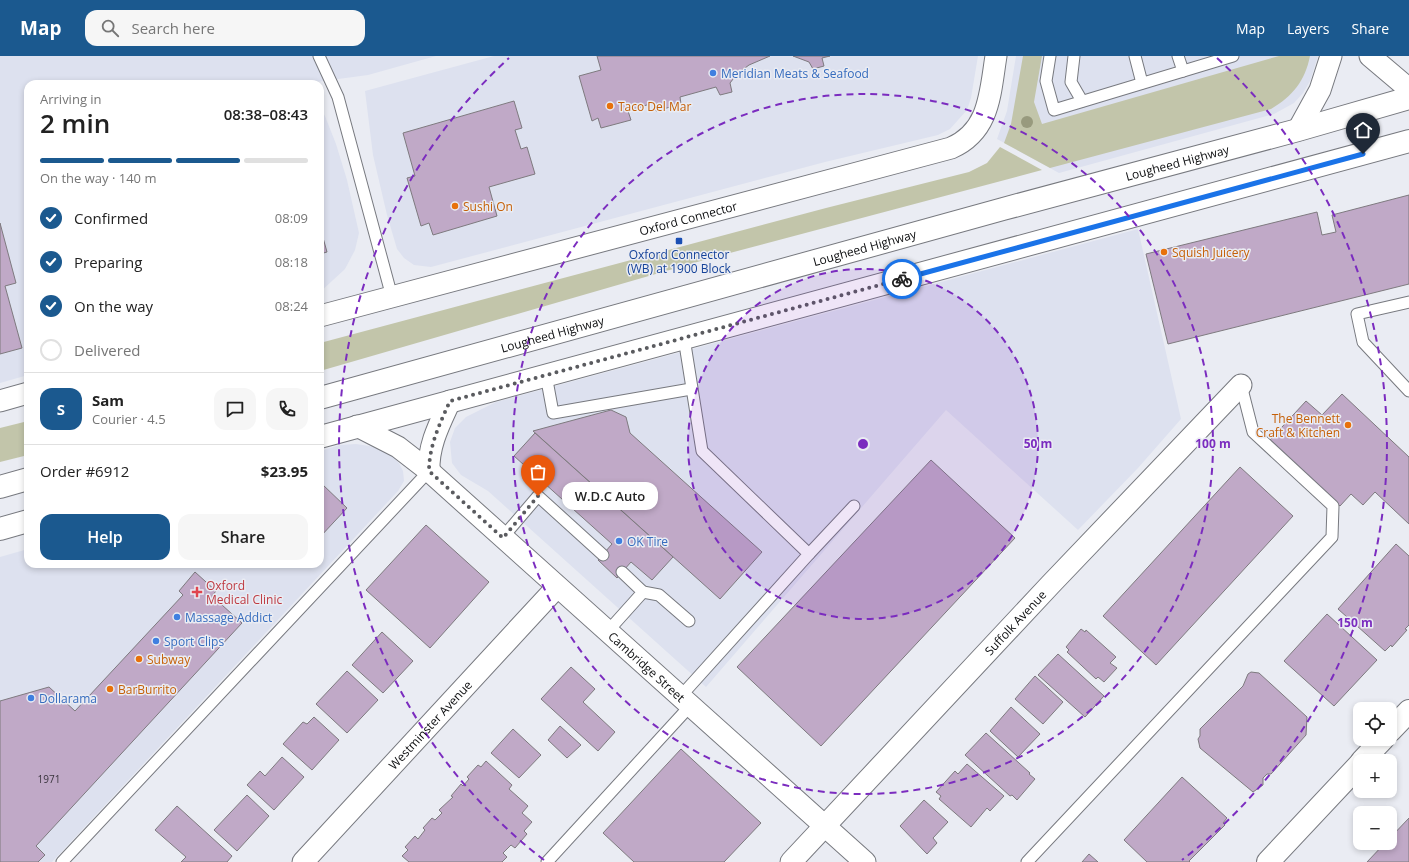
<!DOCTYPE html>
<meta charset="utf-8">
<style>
:root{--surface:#fff;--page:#f6f6f6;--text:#222;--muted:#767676;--line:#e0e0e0;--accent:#1b598f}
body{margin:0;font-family:"Open Sans",sans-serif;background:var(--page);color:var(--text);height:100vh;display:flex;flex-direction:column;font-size:15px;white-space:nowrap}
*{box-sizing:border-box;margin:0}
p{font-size:13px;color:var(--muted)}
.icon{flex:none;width:22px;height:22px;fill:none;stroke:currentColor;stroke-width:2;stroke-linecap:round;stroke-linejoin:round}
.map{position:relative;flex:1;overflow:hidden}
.details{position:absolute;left:24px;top:24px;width:300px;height:488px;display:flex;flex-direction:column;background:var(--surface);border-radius:12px;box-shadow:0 2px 6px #0003}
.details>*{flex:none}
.tools{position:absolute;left:1353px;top:646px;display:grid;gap:8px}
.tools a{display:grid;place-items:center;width:44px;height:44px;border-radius:8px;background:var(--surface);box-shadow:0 2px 6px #0003;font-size:20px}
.pin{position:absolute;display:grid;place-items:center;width:34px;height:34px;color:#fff;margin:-41px -17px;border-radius:50% 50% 50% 0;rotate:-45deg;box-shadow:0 0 4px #0007}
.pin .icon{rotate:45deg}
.courier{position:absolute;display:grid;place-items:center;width:40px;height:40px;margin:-20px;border:3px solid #1a73e8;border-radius:50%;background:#fff;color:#222;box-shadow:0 1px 5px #0007}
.bubble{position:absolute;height:28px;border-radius:12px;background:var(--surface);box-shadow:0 2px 6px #0003;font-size:13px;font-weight:600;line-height:28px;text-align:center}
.overview em{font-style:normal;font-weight:600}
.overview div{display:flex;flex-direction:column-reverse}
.overview{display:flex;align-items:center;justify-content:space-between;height:68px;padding:0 16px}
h1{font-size:26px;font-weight:600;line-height:30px}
.bar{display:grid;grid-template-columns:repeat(4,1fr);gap:6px 4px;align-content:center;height:48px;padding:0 16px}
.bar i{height:5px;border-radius:3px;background:var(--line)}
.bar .current{background:var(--accent)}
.bar p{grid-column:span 4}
.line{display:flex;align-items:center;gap:10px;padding:0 16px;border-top:1px solid var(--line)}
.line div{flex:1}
.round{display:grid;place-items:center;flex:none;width:42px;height:42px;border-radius:12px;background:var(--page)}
ol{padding:0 16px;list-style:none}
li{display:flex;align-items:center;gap:12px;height:44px}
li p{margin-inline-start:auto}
li .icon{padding:4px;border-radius:50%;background:var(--accent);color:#fff;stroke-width:4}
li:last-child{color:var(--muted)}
li i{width:22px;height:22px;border:2px solid var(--line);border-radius:50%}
.button{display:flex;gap:8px;margin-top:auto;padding:8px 16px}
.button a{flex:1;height:46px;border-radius:12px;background:var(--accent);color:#fff;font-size:16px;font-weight:600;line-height:46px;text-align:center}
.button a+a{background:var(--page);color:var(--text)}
header{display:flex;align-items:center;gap:24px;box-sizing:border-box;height:56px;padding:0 20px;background:var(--accent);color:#fff}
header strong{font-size:19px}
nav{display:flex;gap:22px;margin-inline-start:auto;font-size:14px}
.search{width:280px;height:36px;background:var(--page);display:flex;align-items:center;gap:10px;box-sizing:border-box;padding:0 14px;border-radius:12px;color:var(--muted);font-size:15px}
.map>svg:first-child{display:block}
.built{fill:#dde1ef}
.green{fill:#c2c5aa}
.building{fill:#c0a9c7;stroke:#7e7a7f}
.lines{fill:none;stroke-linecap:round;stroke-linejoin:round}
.lane-casing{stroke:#77797f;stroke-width:13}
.street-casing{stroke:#77797f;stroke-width:23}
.secondary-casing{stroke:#77797f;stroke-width:24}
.primary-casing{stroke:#77797f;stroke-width:24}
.lane{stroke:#fff;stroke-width:11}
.street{stroke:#fff;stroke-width:21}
.secondary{stroke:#fff;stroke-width:22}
.primary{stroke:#fff;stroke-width:22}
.tree{fill:#989a7e}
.done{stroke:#5a5b5f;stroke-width:4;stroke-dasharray:0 7.2}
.route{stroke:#1a73e8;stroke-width:5}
.ring{fill:none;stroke:#7b2cbf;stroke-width:2;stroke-dasharray:7 5}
.shop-dot{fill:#3f7fe0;stroke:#eaecf3;stroke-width:1.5}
.food-dot{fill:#e8710a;stroke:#eaecf3;stroke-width:1.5}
.transit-dot{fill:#1a4fb4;stroke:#eaecf3;stroke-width:1.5}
.health-dot{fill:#e0444e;stroke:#eaecf3;stroke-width:1.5}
.labels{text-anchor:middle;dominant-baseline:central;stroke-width:3;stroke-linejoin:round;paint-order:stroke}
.number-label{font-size:10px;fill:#39343d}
.shop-label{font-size:12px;fill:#366cbe;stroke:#eaecf3;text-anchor:start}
.food-label{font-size:12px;fill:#c56008;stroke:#eaecf3;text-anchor:start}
.street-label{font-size:12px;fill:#0c0d0f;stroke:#eaecf3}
.transit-label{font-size:12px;fill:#164399;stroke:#eaecf3}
.health-label{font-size:12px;fill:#be3a42;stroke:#eaecf3;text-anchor:start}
.centre{fill:#7b2cbf;stroke:#eaecf3;stroke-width:2}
.ring-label{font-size:12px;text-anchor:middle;font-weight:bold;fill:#7b2cbf;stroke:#eaecf3;stroke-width:3;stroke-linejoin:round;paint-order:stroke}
</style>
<header>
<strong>Map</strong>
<div class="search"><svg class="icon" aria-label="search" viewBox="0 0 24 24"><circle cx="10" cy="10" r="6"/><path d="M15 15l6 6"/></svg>Search here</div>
<nav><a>Map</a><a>Layers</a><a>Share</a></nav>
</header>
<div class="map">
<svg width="1409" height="806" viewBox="0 0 1409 806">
<rect width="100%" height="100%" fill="#eaecf3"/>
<g class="built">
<path d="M0,0h436l-68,19 -67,9h-273v291l-28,8z"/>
<path d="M494,0h484l-7,42 -4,12 -17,19 -12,6 -113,27 -394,105 -17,-2 -10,-7 -7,-9 -10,-34 -14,-60 -8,-64z"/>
<path d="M1016,0h302l-8,25 -7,12 -9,10 -20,11 -215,59 -62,-34 10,-28z"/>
<path d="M320,53l5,7 11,28 11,36 12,53 -4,17 -10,19 -25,23z"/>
<path d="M1138,173l43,190 -43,49 -60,62 -132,-120 -240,277 -218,-196 -27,-16 -9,-12 -2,-21 5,-14 11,-11 30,-15z"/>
<path d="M356,388l20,3 15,8 8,8 4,8 1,10 -6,10 -346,371h-52v-305l28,-8v15h292v-113l20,-6z"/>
</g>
<g class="green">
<path d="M1023,0h19l-8,46 8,22 237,-68h31c-5,25 -17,40 -39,53l-221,59 -46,-25 7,-19z"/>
<path d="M1000,91l42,23 -331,88 -391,113v-28l506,-135 143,-36 18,-9z"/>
<path d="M28,365v34l-28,7v-34z"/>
</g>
<g class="building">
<path d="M597,0h173l-21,9 -12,9 -7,9 2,9 -12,3 -4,-8 -36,10 1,7 -25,7 -3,-8 -25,8 3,9 -30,8 -3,-10 -6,3 -13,-45 22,-6z"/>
<path d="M793,0h37l-8,2 2,8 -11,3 -4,-7z"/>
<path d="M514,45l8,27 -7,2 6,19 6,-2 8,27 -46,13 8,29 -64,19 -4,-12 -8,3 -14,-48 8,-2 -12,-43z"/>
<path d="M1409,139v89l-241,60 -22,-90 171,-42 5,23 14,-3 -4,-17z"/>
<path d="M0,167l16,60 -11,3 17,62 -22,6z"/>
<path d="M320,171l7,25 -7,2z"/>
<path d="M1342,338l67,63v67l-34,-32 -12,13 -12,-11 -11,12 -70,-66 36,-39 16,14z"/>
<path d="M611,354l15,7 4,16 132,119 -42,47 -187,-168z"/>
<path d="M535,377l138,124 -21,23 -21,-18 -14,16 -19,-18 14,-16 -98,-88z"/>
<path d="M931,404l84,78 -194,208 -84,-79z"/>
<path d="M1240,411l53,49 -137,149 -53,-49z"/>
<path d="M322,428l25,24 -27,29v-52z"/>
<path d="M426,469l63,57 -59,66 -64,-58z"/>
<path d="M1396,488l13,12v69l-4,4 2,1 -15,17 -1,-2 -6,6 -47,-42z"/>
<path d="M195,516l21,19 -4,5 30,27 -206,223 9,9 -7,7h-38v-161l49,-14 26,24 108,-116 -4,-4z"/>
<path d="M1327,558l50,46 -43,46 -50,-45z"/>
<path d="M1081,573l4,3 1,-2 30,27 -6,6 7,5 -13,14 -6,-5 -2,2 -29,-27 2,-2 -3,-3z"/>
<path d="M382,576l31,29 -30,32 -31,-28z"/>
<path d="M1058,598l46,42 -19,21 -47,-42z"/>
<path d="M571,611l24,22 -12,13 32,30 -17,19 -57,-52z"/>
<path d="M347,615l31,29 -31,33 -31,-29z"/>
<path d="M1251,616l8,1 48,44 -1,18 -35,39h-4l-4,4v7l-10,7 -53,-44 -2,-9 2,-3v-7l43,-43 5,-12z"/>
<path d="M1035,620l28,26 -20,22 -28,-25z"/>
<path d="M1011,651l29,27 -22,23 -28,-26z"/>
<path d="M314,661l25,23 -27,30 -29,-26 20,-22 4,2z"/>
<path d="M560,670l21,19 -14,13 -19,-18z"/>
<path d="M513,673l28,26 -22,23 -28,-25z"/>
<path d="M986,677l44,40 -1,1 6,5 -18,21 -5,-5 -2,1 -45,-41z"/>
<path d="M681,693l80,74 -37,39h-90l-31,-29z"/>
<path d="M282,701l22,20 -30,33 -27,-25 13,-14 5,5z"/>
<path d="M486,705l26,24 -3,4 19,17 -6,7 10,9 -8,9 3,3 -12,14 -4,-3 -8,8 4,4 -5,5h-93l-7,-6 6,-6 -3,-3 10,-11 3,3 7,-9 -2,-2 9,-10 3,2 7,-7 -3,-3 14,-13 -2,-1 10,-12 2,2 6,-7 -2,-2 11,-12 3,2z"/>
<path d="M967,708l37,32 -14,15 -3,-3 -16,19 -32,-28 2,-3 -5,-4 19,-21 3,3z"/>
<path d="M1182,721l45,41 -4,5 2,2 -36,36 1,1h-43l-23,-22z"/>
<path d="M247,739l22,21 -32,35 -23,-21z"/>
<path d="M924,744l24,22 -15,16 4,5 -10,11 -27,-28z"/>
<path d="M177,750l55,50 -5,6h-46l5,-5 -31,-27z"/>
<path d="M1409,762v44h-42l18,-19h5v-5z"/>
<path d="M1089,798l9,8h-16z"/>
</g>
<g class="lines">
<g class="lane-casing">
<g id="lane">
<path d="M319,0l19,41 54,200"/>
<path d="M1050,0l-4,25 8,29 179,-54"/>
<path d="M1074,0l-3,26 11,19"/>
<path d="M1135,0l7,27"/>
<path d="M1178,0l5,15"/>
<path d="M1409,246l-52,12 6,28 46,49"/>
<path d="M546,319l7,38 138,-24"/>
<path d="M503,481l35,-41 65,59"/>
<path d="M809,498l45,-48"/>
<path d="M643,536l16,3 30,26"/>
<path d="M608,575l35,-39 -21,-20"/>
<path d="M680,641l129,-143 -107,-103 -18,-113"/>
<path d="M62,806l367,-391"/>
<path d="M547,806l143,-156"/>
<path d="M1027,806l305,-325 1,-31 -80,-74 -12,-47"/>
</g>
</g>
<g class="street-casing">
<g id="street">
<path d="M1370,0l39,33"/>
<path d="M1298,74l22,-40 11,-34"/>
<path id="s1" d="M320,260l631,-168c39,-17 39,-55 45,-92"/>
<path d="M0,345l28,-8"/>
<path id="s2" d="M357,370l41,21 31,24 436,391"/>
<path d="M429,415c-1,-26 11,-48 21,-70"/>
<path id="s3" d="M303,806l254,-275"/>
<path id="s4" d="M791,806l259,-277 191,-200"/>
</g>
</g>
<g class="secondary-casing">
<g id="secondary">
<path d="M1390,675l19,-20"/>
<path d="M1362,705l21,-22"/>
<path d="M1268,806l92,-98"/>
</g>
</g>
<g class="primary-casing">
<g id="primary">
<path id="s5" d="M320,342l683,-189 295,-79 111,-32"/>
<path d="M320,381l1089,-296"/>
<path d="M0,431l28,-8"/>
<path d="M0,473l28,-8"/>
</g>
</g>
<use href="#lane" class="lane"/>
<use href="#street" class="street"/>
<use href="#secondary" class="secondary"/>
<use href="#primary" class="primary"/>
</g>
<circle class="tree" cx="1027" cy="66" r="6"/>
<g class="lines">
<path class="done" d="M538,440l-35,42 -74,-67c0,-25 11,-48 21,-70l452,-122"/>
<path class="route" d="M902,223l461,-125"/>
</g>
<circle cx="863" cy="388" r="175" fill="#7b2cbf" fill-opacity=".12"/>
<g class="ring">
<circle cx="863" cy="388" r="175"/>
<circle cx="863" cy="388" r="350"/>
<path d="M544 804A524 524 0 0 1 509 2M1217 2A524 524 0 0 1 1182 804"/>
</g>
<g class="shop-dot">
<circle cx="713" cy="17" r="4"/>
<circle cx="619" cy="485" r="4"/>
<circle cx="177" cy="561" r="4"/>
<circle cx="156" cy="585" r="4"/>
<circle cx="31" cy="642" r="4"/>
</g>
<g class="food-dot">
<circle cx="610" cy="50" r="4"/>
<circle cx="455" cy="150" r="4"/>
<circle cx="1164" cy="196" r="4"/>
<circle cx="1348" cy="369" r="4"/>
<circle cx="139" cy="603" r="4"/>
<circle cx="110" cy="633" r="4"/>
</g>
<rect class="transit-dot" x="675" y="181" width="8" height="8" rx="2"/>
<path class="health-dot" d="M195 530h4v4h4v4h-4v4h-4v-4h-4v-4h4z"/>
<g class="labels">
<g class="number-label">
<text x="49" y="723">1971</text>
</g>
<g class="shop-label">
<text x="721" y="17">Meridian Meats &amp; Seafood</text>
<text x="627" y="485">OK Tire</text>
<text x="185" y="561">Massage Addict</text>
<text x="164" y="585">Sport Clips</text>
<text x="39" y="642">Dollarama</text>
</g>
<g class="food-label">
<text x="618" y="50">Taco Del Mar</text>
<text x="463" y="150">Sushi On</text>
<text x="1172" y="196">Squish Juicery</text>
<text x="1340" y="362" text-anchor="end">The Bennett<tspan x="1340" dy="14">Craft &amp; Kitchen</tspan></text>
<text x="147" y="603">Subway</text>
<text x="118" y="633">BarBurrito</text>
</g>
<g class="street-label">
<text stroke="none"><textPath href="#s5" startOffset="889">Lougheed Highway</textPath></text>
<text stroke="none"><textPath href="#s1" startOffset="381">Oxford Connector</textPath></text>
<text stroke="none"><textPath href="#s5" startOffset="565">Lougheed Highway</textPath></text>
<text stroke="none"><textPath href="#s5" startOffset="241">Lougheed Highway</textPath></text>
<text stroke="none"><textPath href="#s4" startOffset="328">Suffolk Avenue</textPath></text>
<text stroke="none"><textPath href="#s2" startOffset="378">Cambridge Street</textPath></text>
<text stroke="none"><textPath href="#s3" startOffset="187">Westminster Avenue</textPath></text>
</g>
<g class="transit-label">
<text x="679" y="198">Oxford Connector<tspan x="679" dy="14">(WB) at 1900 Block</tspan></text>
</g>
<g class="health-label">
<text x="206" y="529">Oxford<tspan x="206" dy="14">Medical Clinic</tspan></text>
</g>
</g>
<circle cx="863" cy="388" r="6" class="centre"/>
<g class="ring-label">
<text x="1038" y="392">50 m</text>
<text x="1213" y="392">100 m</text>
<text x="1355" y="571">150 m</text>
</g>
</svg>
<div class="tools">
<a><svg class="icon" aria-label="locate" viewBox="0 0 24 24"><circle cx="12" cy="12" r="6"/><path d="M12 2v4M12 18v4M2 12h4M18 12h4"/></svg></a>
<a>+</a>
<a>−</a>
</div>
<div class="pin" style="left:538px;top:440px;background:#ea580c"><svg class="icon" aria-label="bag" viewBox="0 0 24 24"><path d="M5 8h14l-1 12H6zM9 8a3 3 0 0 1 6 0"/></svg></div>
<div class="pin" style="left:1363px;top:98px;background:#1f2937"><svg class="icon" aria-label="home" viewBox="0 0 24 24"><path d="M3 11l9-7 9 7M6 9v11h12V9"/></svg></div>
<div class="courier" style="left:902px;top:223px"><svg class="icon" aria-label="bike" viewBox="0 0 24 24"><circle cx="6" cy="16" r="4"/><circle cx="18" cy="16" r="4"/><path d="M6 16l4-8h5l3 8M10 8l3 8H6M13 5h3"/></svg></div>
<div class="bubble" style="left:562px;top:426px;width:96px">W.D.C Auto</div>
<section class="details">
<div class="overview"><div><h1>2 min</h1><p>Arriving in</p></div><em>08:38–08:43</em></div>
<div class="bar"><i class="current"></i><i class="current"></i><i class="current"></i><i></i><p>On the way · 140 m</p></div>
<ol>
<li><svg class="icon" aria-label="check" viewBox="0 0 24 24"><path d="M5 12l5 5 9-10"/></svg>Confirmed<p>08:09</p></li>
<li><svg class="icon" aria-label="check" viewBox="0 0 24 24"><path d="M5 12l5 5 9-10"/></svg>Preparing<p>08:18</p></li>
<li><svg class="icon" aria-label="check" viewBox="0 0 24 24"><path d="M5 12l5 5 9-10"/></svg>On the way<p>08:24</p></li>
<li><i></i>Delivered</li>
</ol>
<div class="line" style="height:72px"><b class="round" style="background:var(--accent);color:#fff">S</b><div><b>Sam</b><p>Courier · 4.5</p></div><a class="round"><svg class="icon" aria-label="chat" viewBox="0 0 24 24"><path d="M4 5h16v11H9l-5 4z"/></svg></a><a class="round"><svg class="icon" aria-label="phone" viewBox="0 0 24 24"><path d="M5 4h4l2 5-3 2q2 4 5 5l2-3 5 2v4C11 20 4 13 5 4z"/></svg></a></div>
<div class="line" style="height:52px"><div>Order #6912</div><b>$23.95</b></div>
<div class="button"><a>Help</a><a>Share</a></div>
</section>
</div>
